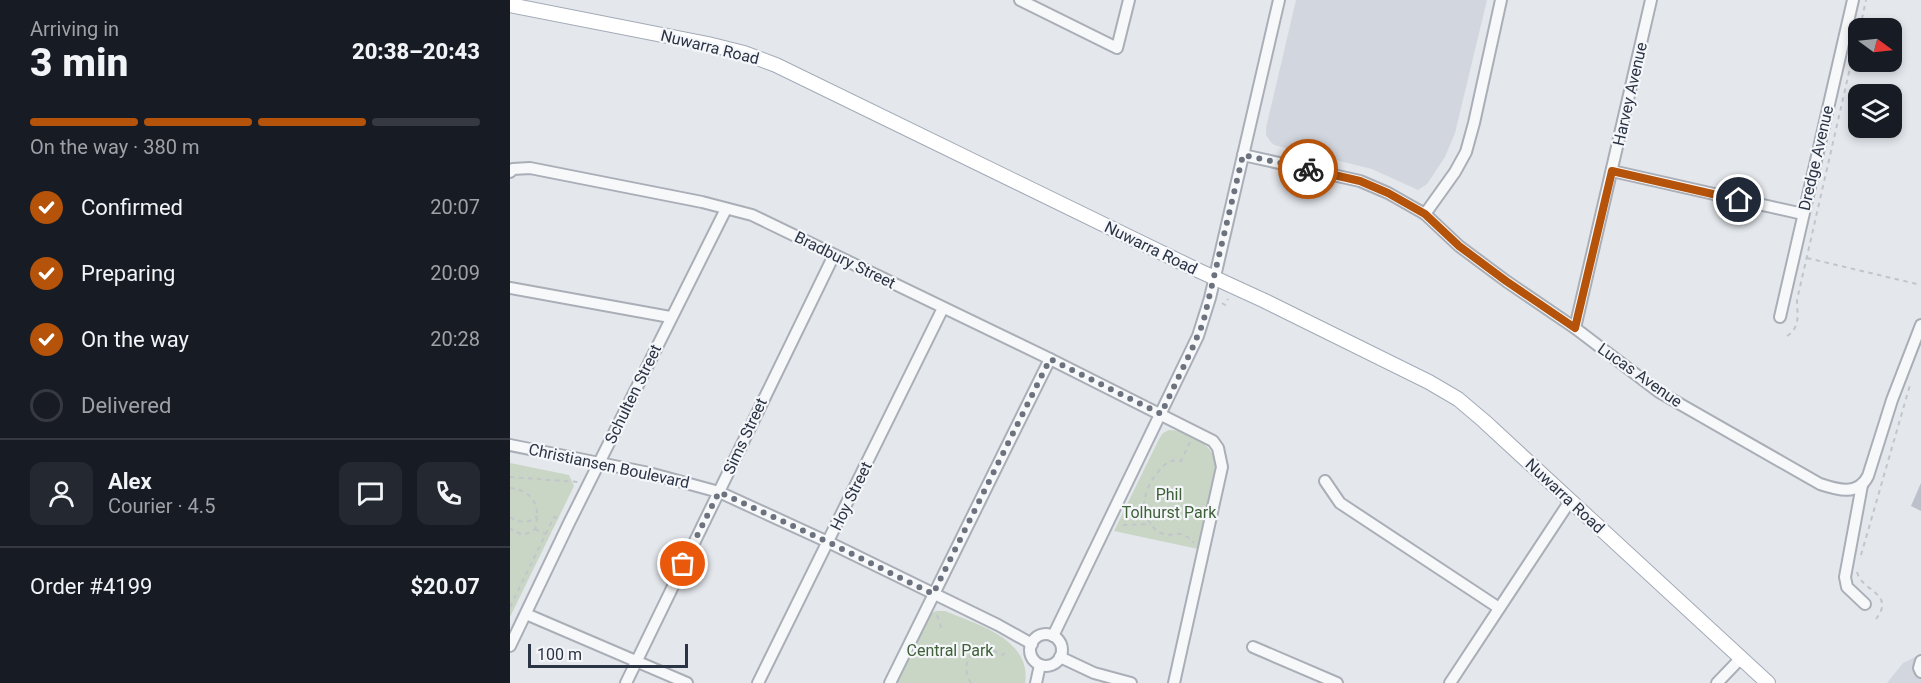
<!DOCTYPE html>
<meta charset="utf-8">
<style>
:root{--surface:#171b24;--page:#242831;--text:#f1f3f6;--muted:#9ea1a6;--line:#363941;--accent:#b45309}
body{margin:0;font-family:Roboto,sans-serif;background:var(--page);color:var(--text);height:100vh;display:flex;flex-direction:column;font-size:22px;white-space:nowrap}
*{box-sizing:border-box;margin:0}
p{font-size:20px;color:var(--muted)}
.icon{flex:none;width:33px;height:33px;fill:none;stroke:currentColor;stroke-width:2;stroke-linecap:round;stroke-linejoin:round}
.map{position:relative;flex:1;overflow:hidden}
.sheet{display:flex;flex-direction:column;background:var(--surface);width:510px}
.sheet>*{flex:none}
.needle{width:39px;rotate:105deg}
.controls{position:absolute;left:1338px;top:18px;display:grid;gap:12px}
.controls a{display:grid;place-items:center;width:54px;height:54px;border-radius:12px;background:var(--surface);box-shadow:0 3px 9px #0003;font-size:30px}
.scale{position:absolute;left:18px;bottom:15px;width:160px;box-sizing:border-box;padding-left:6px;border:3px solid #2b3445;border-top:0;font-size:16px;line-height:21px;white-space:nowrap;color:#2b3445;-webkit-text-stroke:4px #f4f6f9;paint-order:stroke}
.pin{position:absolute;display:grid;place-items:center;width:51px;height:51px;color:#fff;margin:-26px;border:3px solid #fff;border-radius:50%;box-shadow:0 2px 6px #0007}
.courier{position:absolute;display:grid;place-items:center;width:60px;height:60px;margin:-30px;border:4px solid #b45309;border-radius:50%;background:#fff;color:#222;box-shadow:0 2px 8px #0007}
.summary em{font-style:normal;font-weight:800}
.summary div{display:flex;flex-direction:column-reverse}
.summary{display:flex;align-items:center;justify-content:space-between;height:102px;padding:0 30px}
h1{font-size:39px;font-weight:800;line-height:45px}
.bar{display:grid;grid-template-columns:repeat(4,1fr);gap:9px 6px;align-content:center;height:72px;padding:0 30px}
.bar i{height:8px;border-radius:4px;background:var(--line)}
.bar .selected{background:var(--accent)}
.bar p{grid-column:span 4}
.line{display:flex;align-items:center;gap:15px;padding:0 30px;border-top:2px solid var(--line)}
.line div{flex:1}
.round{display:grid;place-items:center;flex:none;width:63px;height:63px;border-radius:12px;background:var(--page)}
ol{padding:0 30px;list-style:none}
li{display:flex;align-items:center;gap:18px;height:66px}
li p{margin-inline-start:auto}
li .icon{padding:6px;border-radius:50%;background:var(--accent);color:#fff;stroke-width:4}
li:last-child{color:var(--muted)}
li i{width:33px;height:33px;border:3px solid var(--line);border-radius:50%}
main{display:flex;flex:1;min-height:0}
.map>svg:first-child{display:block}
.built{fill:#d2d6de}
.green{fill:#c9d6c5}
.building{fill:#bbc0ca}
.lines{fill:none;stroke-linecap:round;stroke-linejoin:round}
.minor-casing{stroke:#a9aeb7;stroke-width:14}
.major-casing{stroke:#a3abb8;stroke-width:16}
.path{stroke:#c2c5cb;stroke-width:2;stroke-dasharray:4.5 4.5;stroke-linecap:butt}
.minor{stroke:#f7f8fa;stroke-width:10}
.major{stroke:#fff;stroke-width:14}
.done{stroke:#6c737f;stroke-width:6;stroke-dasharray:0 10.8}
.route{stroke:#b45309;stroke-width:8}
.labels{text-anchor:middle;dominant-baseline:central;stroke-width:4.5;stroke-linejoin:round;paint-order:stroke}
.street-label{font-size:16px;fill:#2b3445;stroke:#f4f6f9}
.park-label{font-size:16px;fill:#3f6138;stroke:#f4f6f9}
</style>
<main>
<section class="sheet">
<div class="summary"><div><h1>3 min</h1><p>Arriving in</p></div><em>20:38–20:43</em></div>
<div class="bar"><i class="selected"></i><i class="selected"></i><i class="selected"></i><i></i><p>On the way · 380 m</p></div>
<ol>
<li><svg class="icon" aria-label="check" viewBox="0 0 24 24"><path d="M5 12l5 5 9-10"/></svg>Confirmed<p>20:07</p></li>
<li><svg class="icon" aria-label="check" viewBox="0 0 24 24"><path d="M5 12l5 5 9-10"/></svg>Preparing<p>20:09</p></li>
<li><svg class="icon" aria-label="check" viewBox="0 0 24 24"><path d="M5 12l5 5 9-10"/></svg>On the way<p>20:28</p></li>
<li><i></i>Delivered</li>
</ol>
<div class="line" style="height:108px"><a class="round"><svg class="icon" aria-label="person" viewBox="0 0 24 24"><circle cx="12" cy="8" r="4"/><path d="M4 21q1-7 8-7t8 7"/></svg></a><div><b>Alex</b><p>Courier · 4.5</p></div><a class="round"><svg class="icon" aria-label="chat" viewBox="0 0 24 24"><path d="M4 5h16v11H9l-5 4z"/></svg></a><a class="round"><svg class="icon" aria-label="phone" viewBox="0 0 24 24"><path d="M5 4h4l2 5-3 2q2 4 5 5l2-3 5 2v4C11 20 4 13 5 4z"/></svg></a></div>
<div class="line" style="height:78px"><div>Order #4199</div><b>$20.07</b></div>
</section>
<div class="map">
<svg width="1411" height="683" viewBox="0 0 1411 683">
<rect width="100%" height="100%" fill="#e4e7ec"/>
<g class="built">
<path d="M786,0h191l-32,133 -10,24 -18,27 -9,6 -46,-21 -98,-24 -4,-4 -4,-6v-7z"/>
<path d="M1411,654v29h-34l16,-20z"/>
</g>
<g class="green">
<path d="M659,430c16,0 44,13 46,32 1,10 -3,22 -5,32 -4,18 -8,37 -12,55l-84,-18 45,-92 4,-6z"/>
<path d="M0,463l59,12 5,11 -64,131z"/>
<path d="M426,611h9c31,13 87,28 80,72h-129l32,-68z"/>
</g>
<path class="building" d="M1411,483v28l-10,-5z"/>
<g class="lines">
<g class="minor-casing">
<g id="minor">
<path d="M510,0l97,48 12,-48"/>
<path d="M733,155l117,26 28,12 37,21 34,32 47,35 69,47 84,64 161,92c18,6 38,12 48,-8l24,-76 29,-75"/>
<path d="M1102,171l191,43"/>
<path d="M0,172l3,-3 17,-1 172,34 50,13 298,144 163,82 5,7 4,19 -48,216"/>
<path d="M915,214l30,-42 11,-20 8,-29 27,-123"/>
<path d="M0,288l160,29"/>
<path d="M1270,317l73,-317"/>
<path d="M1065,328l76,-328"/>
<path d="M0,445l139,28 70,19 109,50 170,83 34,19"/>
<path d="M815,481l15,22 159,105"/>
<path d="M1352,485l-17,92 2,10 18,17"/>
<path d="M16,614l161,69"/>
<circle cx="536" cy="650" r="16"/>
<path d="M543,636l145,-300 12,-38 69,-298"/>
<path d="M0,646l59,-123 157,-314"/>
<path d="M743,647l84,36"/>
<path d="M550,657l34,16 37,10"/>
<path d="M1411,661l-2,7 2,4"/>
<path d="M116,683l208,-428"/>
<path d="M248,683l185,-375"/>
<path d="M380,683l160,-324"/>
<path d="M526,683l4,-18"/>
<path d="M940,683l120,-182"/>
<path d="M1207,683l24,-25"/>
</g>
</g>
<g class="major-casing">
<path id="major" d="M0,5l198,39 36,9 32,12 417,203 72,33 164,81 29,17 26,22 284,262"/>
</g>
<g class="path">
<path d="M1350,28l6,-28"/>
<path d="M1297,258l114,27"/>
<path d="M712,303l3,2 3,-6"/>
<path d="M1277,336c14,-9 10,-22 10,-36l61,-267"/>
<path d="M680,442l-9,19c-11,-2 -17,3 -23,11 -6,7 -11,16 -13,25 -3,12 4,31 16,36 13,6 18,-7 33,10"/>
<path d="M0,477l68,5"/>
<path d="M0,488c24,2 31,20 25,41 -14,9 -12,5 -25,0"/>
<path d="M0,517c9,6 19,7 27,-1"/>
<path d="M613,525l28,-1"/>
<path d="M25,529l10,5"/>
<path d="M1351,555l49,-170"/>
<path d="M1347,572c5,20 39,21 19,47"/>
<path d="M0,607l44,-90 6,2"/>
<path d="M427,615l5,15"/>
<path d="M461,683c-9,-13 -5,-33 13,-34 7,0 13,3 19,6l3,-4"/>
</g>
<use href="#minor" class="minor"/>
<use href="#major" class="major"/>
</g>
<g class="lines">
<path class="done" d="M173,564l36,-72 109,50 105,52 117,-235 111,55 31,-65 11,-26 40,-168 65,14"/>
<path class="route" d="M798,169l52,12 28,12 37,21 34,32 47,35 69,47 37,-157 127,29"/>
</g>
<g class="labels">
<g class="street-label">
<text transform="translate(200 47) rotate(14)">Nuwarra Road</text>
<text transform="translate(1120 94) rotate(-77)">Harvey Avenue</text>
<text transform="translate(1306 158) rotate(-77)">Dredge Avenue</text>
<text transform="translate(641 248) rotate(26)">Nuwarra Road</text>
<text transform="translate(335 260) rotate(26)">Bradbury Street</text>
<text transform="translate(1130 375) rotate(35)">Lucas Avenue</text>
<text transform="translate(123 394) rotate(-64)">Schulten Street</text>
<text transform="translate(235 436) rotate(-65)">Sims Street</text>
<text transform="translate(99 466) rotate(12)">Christiansen Boulevard</text>
<text transform="translate(341 496) rotate(-64)">Hoy Street</text>
<text transform="translate(1055 496) rotate(43)">Nuwarra Road</text>
</g>
<g class="park-label">
<text x="659" y="494">Phil<tspan x="659" dy="18">Tolhurst Park</tspan></text>
<text x="440" y="650">Central Park</text>
</g>
</g>
</svg>
<div class="controls">
<a><svg class="needle" viewBox="-14 -14 28 28"><path d="M0-13l5 13h-10z" fill="#e53935"/><path d="M0 13l5-13h-10z" fill="#9ea1a6"/></svg></a>
<a><svg class="icon" aria-label="layers" viewBox="0 0 24 24"><path d="M12 4l9 5-9 5-9-5zM3 14l9 5 9-5"/></svg></a>
</div>
<div class="scale">100 m</div>
<div class="pin" style="left:173px;top:564px;background:#ea580c"><svg class="icon" aria-label="bag" viewBox="0 0 24 24"><path d="M5 8h14l-1 12H6zM9 8a3 3 0 0 1 6 0"/></svg></div>
<div class="pin" style="left:1229px;top:200px;background:#1f2937"><svg class="icon" aria-label="home" viewBox="0 0 24 24"><path d="M3 11l9-7 9 7M6 9v11h12V9"/></svg></div>
<div class="courier" style="left:798px;top:169px"><svg class="icon" aria-label="bike" viewBox="0 0 24 24"><circle cx="6" cy="16" r="4"/><circle cx="18" cy="16" r="4"/><path d="M6 16l4-8h5l3 8M10 8l3 8H6M13 5h3"/></svg></div>
</div>
</main>
